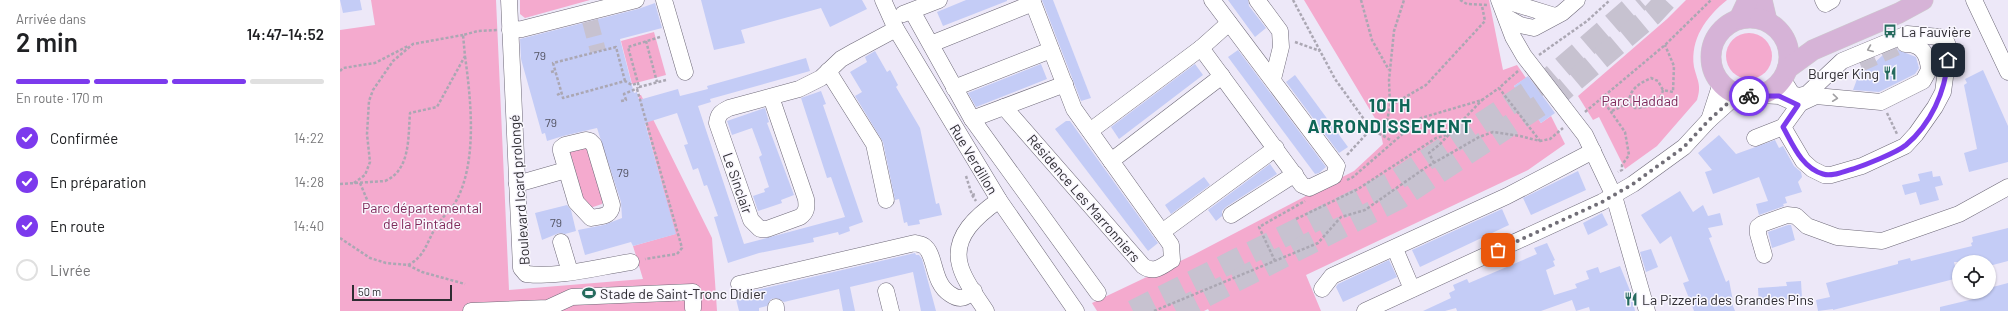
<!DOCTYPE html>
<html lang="fr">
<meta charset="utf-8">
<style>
:root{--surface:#fff;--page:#f6f6f6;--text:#202124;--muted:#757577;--line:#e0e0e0;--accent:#7c3aed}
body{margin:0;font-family:Barlow,sans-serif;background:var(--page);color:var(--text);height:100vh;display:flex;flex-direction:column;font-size:15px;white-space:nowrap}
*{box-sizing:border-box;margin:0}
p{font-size:13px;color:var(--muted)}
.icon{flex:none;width:22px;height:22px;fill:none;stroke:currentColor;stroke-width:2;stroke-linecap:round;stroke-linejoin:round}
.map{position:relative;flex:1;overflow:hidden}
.details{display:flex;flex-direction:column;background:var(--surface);width:340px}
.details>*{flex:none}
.buttons{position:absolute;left:1612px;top:255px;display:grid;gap:8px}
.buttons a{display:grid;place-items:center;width:44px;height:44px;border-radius:50%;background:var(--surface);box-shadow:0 1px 3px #0004;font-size:20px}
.scale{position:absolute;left:12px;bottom:10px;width:100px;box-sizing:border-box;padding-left:4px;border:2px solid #2e2c32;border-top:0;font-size:11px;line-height:14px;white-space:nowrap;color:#2e2c32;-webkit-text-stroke:3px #f9f7fe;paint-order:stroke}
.pin{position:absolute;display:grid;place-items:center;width:34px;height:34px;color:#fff;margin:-17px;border-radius:8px;box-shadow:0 2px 6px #0006}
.courier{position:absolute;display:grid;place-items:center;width:40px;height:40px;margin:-20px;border:3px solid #7c3aed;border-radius:50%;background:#fff;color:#222;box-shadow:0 1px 5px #0007}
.headline em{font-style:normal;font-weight:600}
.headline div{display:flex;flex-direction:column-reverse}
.headline{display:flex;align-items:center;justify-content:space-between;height:68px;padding:0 16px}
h1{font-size:26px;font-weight:600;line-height:30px}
.bar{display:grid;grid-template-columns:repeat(4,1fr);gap:6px 4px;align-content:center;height:48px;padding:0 16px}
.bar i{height:5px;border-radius:3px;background:var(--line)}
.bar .selected{background:var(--accent)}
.bar p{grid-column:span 4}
ol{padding:0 16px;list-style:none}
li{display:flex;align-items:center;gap:12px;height:44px}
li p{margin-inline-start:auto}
li .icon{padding:4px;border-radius:50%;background:var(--accent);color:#fff;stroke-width:4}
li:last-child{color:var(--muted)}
li i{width:22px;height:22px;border:2px solid var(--line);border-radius:50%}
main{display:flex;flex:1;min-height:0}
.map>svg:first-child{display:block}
.green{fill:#f4aace}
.building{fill:#c4ccf6}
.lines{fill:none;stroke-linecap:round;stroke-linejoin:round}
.minor-tunnel{stroke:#c7c2d0;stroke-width:16;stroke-dasharray:16 8;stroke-linecap:butt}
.highway-tunnel{stroke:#c7c2d0;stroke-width:22;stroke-dasharray:22 11;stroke-linecap:butt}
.minor-casing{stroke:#6e6978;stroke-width:17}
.major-casing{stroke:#cdccce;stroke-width:21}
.path{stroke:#aba7b3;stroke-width:2.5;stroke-dasharray:3 2;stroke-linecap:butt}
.minor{stroke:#fff;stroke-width:16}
.major{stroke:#d6b3d7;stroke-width:20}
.oneway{stroke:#a1a0a3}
.done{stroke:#716e77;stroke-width:4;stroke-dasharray:0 7.2}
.route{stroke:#7c3aed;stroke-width:5}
.labels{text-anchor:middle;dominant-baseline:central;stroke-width:3;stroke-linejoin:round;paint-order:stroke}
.number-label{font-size:12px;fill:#545463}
.poi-label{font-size:14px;fill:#2e2c32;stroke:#f9f7fe;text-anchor:start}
.park-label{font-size:14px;fill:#7f295a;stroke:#f9f7fe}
.street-label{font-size:14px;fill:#2e2c32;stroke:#f9f7fe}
.district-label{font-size:18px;font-weight:bold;letter-spacing:1px;fill:#0f6658;stroke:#f9f7fe}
</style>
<main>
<section class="details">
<div class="headline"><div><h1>2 min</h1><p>Arrivée dans</p></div><em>14:47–14:52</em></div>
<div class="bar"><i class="selected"></i><i class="selected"></i><i class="selected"></i><i></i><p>En route · 170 m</p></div>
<ol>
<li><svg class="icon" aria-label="check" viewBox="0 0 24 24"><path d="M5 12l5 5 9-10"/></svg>Confirmée<p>14:22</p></li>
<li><svg class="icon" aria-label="check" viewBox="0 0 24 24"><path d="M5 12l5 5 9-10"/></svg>En préparation<p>14:28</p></li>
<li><svg class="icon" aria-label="check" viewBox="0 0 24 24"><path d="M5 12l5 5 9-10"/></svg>En route<p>14:40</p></li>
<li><i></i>Livrée</li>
</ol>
</section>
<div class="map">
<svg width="1668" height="311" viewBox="0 0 1668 311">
<rect width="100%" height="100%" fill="#ede8f8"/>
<g class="green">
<path d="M31,0h125l13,290 134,-11 -10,-33 42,-12 -37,-139h3l71,143 5,73h-377v-281l35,-5z"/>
<path d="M180,0h70l-65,18 -5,-4z"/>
<path d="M964,0h185l14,70 14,-5 9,13 -12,8 27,37 10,-7 14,28 -37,26 -222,105 15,36h-112l-1,-2 -4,2h-107l-5,-8 101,-48 161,-84 29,-27 -4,-19z"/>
<path d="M1346,0h41c-21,17 -37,39 -33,67 3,13 8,18 3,33l-40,46 -32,23 -26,-52 -6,3 -15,-24 89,-77z"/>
<path d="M314,32l12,43 -34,9 -11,-43z"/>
<circle cx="1409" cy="56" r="23"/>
<path d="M244,144l7,5 14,45 -3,10 -15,5 -22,-53 4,-8z"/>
</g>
<g class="building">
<path d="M0,0h20l2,10 -19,3z"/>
<path d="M361,0h161l5,9 -37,18 -9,-19 -80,22 4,13 -31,7z"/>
<path d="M626,0h41v1l-64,25 -6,-14z"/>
<path d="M702,0h11l38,98 -10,3z"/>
<path d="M888,0h20l1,6 17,22 -11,9z"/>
<path d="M315,3l7,25 -42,11 14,54 3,-1 2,8 39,-11 2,7 28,-7 -1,-3 99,-28 4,13 -100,28 1,3 -13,4 46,138 101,-27 -14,-40 -4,1 -26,-80 20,-7 5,13 -3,1 40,117 -14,5 1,4 -11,4 -1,-3 -25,6 1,4 -55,11 -31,10 -14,-46 4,-1 -11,-31 -3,1 -6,-18 -5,2 -9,-25 4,-1 -11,-31 -32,10 31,111 -43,12 -2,-4 -46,13 -7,-25 26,-5 18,-7 -1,-16 -24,-74 -34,8 -16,5 -2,-8 -3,1 -21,-75 -1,-20 118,-30z"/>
<path d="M898,50l88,117 -7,6 -4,1 -87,-117z"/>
<path d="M1558,50l18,7 3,11 -4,6 -36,18 -26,-2 10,-27 9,2 12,-11 6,5z"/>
<path d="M535,51l12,21 3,-2 8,15 -2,2 24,41 16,76 3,-1 3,12 -23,5 1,4 -12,2 -1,-4 -3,1 -5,-24 -4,1 -12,-58 -28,-46 7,-4 -12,-20 17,-10 -2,-5z"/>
<path d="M701,64l6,15 -71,28 -8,-14z"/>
<path d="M855,64l8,11 -84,64 -8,-12z"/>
<path d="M1643,70l25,56v36l-39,10 -5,-19 13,-4 -13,-64 3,-2 -2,-4z"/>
<path d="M955,75l53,72 -9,6 -53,-71z"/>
<path d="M1188,76l27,37 -14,10 -27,-37z"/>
<path d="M425,108l4,14 -2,1 27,72 -13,5 1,3 -24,8 -5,-15 12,-4 -1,-3 5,-2 -10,-30 3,-2 -10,-27 -20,7 -5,-14z"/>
<path d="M726,121h4l88,122 -10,8 -93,-122z"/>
<path d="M1379,135l17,19 39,-14 4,8 4,-2 11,20 7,6 1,5 -4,5 4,10 -17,5 2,6 -4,1 1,2 -25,9 -3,-11 12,-3 -9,-24 -46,17 -8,-22 7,-2 -14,-17z"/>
<path d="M930,164l7,10 -51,33 -4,4v5l-6,5 -8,-11z"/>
<path d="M1238,171l8,19 -55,25 -8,-17z"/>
<path d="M1592,171l1,6 7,-1 3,9 -8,2 4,13 -19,5 -4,-13 -11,3 -3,-10 18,-4 -2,-7z"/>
<path d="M864,177l6,8 -39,29 -6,-9z"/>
<path d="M1340,191l13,21 10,-7 5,11 12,-3 3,12 -15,3 4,9 -3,1 17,44 3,-2 4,21h-2l4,10h-41l-11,-28 6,-2 -18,-45 -11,8 -19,-29z"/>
<path d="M227,205l4,5 5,21 -11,3 -6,-1 -17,7 -7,-27z"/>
<path d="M1162,209l7,16 -89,42 -8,-17z"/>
<path d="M1262,213l6,12 -20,10 -5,-12z"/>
<path d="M1448,225h3l4,15 -23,8 -4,-16z"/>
<path d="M1668,228v33l-19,5v-4h-35l4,16 -125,32v-1l-15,2 -2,-11 14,-3 -4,-14 72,-19v-3l12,-3 1,3 61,-15 -1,-3 2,-1 -1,-5z"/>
<path d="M1207,243l8,17 -2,1 2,5 -9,4 8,25 23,-7 -2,-4 14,-5 -3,-8 12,-4 2,6 20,-7 11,27 4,18h-45l-1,-4 -13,4 -4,-11 -31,11h-84l-1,-3 -11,3h-22l28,-13 -2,-5 6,-3 -2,-5 14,-6 2,4 68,-29 -3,-6z"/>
<path d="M1311,249l7,18 -12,5 -6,-20z"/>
<path d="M575,253l1,2h3l3,4 14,52h-15l-8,-39 -63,15 5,24h-12l-4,-22 -55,13 -8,-4 -5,1 -4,7 -8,2v3h-20l-4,-16z"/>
<path d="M1049,260l8,17 -54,25 -7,-15 2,-3z"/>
<path d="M1461,281l1,17 -27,2v4l-16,1 -1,-17 29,-2 -1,-4z"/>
<path d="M1668,283v28h-68v-4l42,-10 -1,-5h8v-4z"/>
</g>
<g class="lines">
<g class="minor-tunnel">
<path d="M250,21l8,30"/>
<path d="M1520,64l45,-20"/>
</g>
<g class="highway-tunnel">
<path d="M793,311l260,-129 158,-105 89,-77"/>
<path d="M836,311l224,-113 162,-107 90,-76 14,-15"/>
</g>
<g class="minor-casing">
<g id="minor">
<path d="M169,0l12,268 5,6c34,4 71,-7 105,-12"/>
<path d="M324,0l21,72"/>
<path d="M543,0l13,29 103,171 77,111"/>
<path d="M917,0l23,31 1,16 -8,32"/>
<path d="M1159,0l14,37 11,19 61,79 29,61 33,115"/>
<path d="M1163,0l52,16"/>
<path d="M1483,0l2,4 7,-4"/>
<path d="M1634,0l34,72"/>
<path d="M572,11l60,108 126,174"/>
<path d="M563,14l36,-14"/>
<path d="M1166,17l14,8 14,3 28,-15 15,-13"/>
<path d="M170,30l12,-1 114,-29"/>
<path d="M591,44l102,-41"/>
<path d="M861,48l101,137 7,3 25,-12 3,-10 -125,-166"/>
<path d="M488,71l46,73 12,56"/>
<path d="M614,88l97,-38"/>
<path d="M1420,95l19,1 20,9 -16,22 20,34 9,8 12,6h7l31,-9 43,-20 11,-12 19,-27 8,-15 6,-44 -3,-7 -6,-4 -33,-3 -65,27 -35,33 -8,2 -7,-2 -10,-16"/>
<path d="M431,97l35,102c1,8 1,13 -6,18l-33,12h-7l-9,-9 -34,-97c1,-9 4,-11 12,-15l70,-19 22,-11 20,-19 14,-8 41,-22"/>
<path d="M1463,102l13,-6 65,6 42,-21 6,-11c-1,-15 -7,-27 -24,-26"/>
<path d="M664,107l139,159c11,8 19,0 29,-6l-1,-15 -97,-136 -42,-109"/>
<path d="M632,119l93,-35"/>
<path d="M1369,120l12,-37"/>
<path d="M750,131l111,-83 28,-25"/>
<path d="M1415,138l28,-11"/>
<path d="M246,140l4,1 4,4 18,60c-1,12 -11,11 -21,13l-15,-16 -15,-51v-3l4,-3z"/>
<path d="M771,161l111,-85"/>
<path d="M177,184l49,-14"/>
<path d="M891,215l64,-41"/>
<path d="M822,232l114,-84"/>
<path d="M221,242l9,30"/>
<path d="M1055,249l17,40"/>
<path d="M1424,255l-6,-21v-7l4,-3 25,-9 9,1 11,10 30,11 45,4 77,-27 49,-27"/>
<path d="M399,284l176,-41c2,1 7,1 9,3 12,8 8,37 26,48 10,7 15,4 24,-3"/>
<path d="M982,289l10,-13 175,-80 86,-45"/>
<path d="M546,291l5,20"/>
<path d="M436,307v4"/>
<path d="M131,311l77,-3 24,-11 121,-5v16"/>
<path d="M646,311c-9,-14 -22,-30 -26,-46 -8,-29 18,-50 39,-65"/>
<path d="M1025,311l237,-109 31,-18 51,-37 24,-26 30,-27"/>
</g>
</g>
<g class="major-casing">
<g id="major">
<path d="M1422,0l5,21"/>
<circle cx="1410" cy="57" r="39"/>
<path d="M1399,19l9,-19"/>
<path d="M1447,69l26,-19 86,-37 24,-13"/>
</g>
</g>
<g class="path">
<path d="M953,0l42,79 36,50 21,12"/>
<path d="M1021,0l11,40 17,30"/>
<path d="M1120,0l7,4 21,1"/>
<path d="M320,37l-32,10 11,40 27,-7"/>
<path d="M306,41l11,41"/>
<path d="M955,42l25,9"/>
<path d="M1199,55l48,-34 23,-21"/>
<path d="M0,71l3,-3 32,-5 33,-17"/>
<path d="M1178,71l-19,17 41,53"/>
<path d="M211,72l4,-1"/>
<path d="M285,81l-9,-34 -63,16 10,35 62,-17 7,4 6,-2"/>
<path d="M297,89l45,159 -5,6 -32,5"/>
<path d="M217,95l4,-2"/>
<path d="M1262,99l23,33 4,23 -7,10v5l-4,2"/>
<path d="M281,101l5,-1 -2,-6 14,-6"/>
<path d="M1289,103c0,-14 11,-20 22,-25l7,3 5,9"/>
<path d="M1050,106l36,-21 59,-64 -3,-15"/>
<path d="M1272,111l17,-8 6,5c13,0 25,-4 28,-18l10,2 1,-26 -9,-21"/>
<path d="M1245,112l80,-67 46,-45"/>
<path d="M1547,113l10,21"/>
<path d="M1044,136l6,-30 -1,-26 5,-49 10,-31"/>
<path d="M1007,155l24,-26"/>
<path d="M1094,163l-5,-10 10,-8 44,-46"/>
<path d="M626,176l6,19 4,6"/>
<path d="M1007,180l6,-3 68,-59 61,-18 17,-12"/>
<path d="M14,183l11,-8 5,-13 -3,-28 2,-33 4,-11 20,-29 20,-17 50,-9"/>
<path d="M20,183l8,19"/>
<path d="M0,184l45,-3c26,-11 23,-45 25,-68l27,-6 28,-51 -2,-21 15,-4 19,-1"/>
<path d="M632,195l4,-1"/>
<path d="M956,219l62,-30 78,-51 14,-4"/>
<path d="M0,238l30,20 16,5 22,2 14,7 43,12"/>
<path d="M935,261l-16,-34 46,-26"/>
<path d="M68,265c17,-8 19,-24 28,-38 5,-9 14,-16 19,-24 23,-40 16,-103 10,-147"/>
<path d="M814,311l164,-68 23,-26 24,-7 60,-42 54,-31 14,-5 27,4 20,5 10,-2 13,-11"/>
</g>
<use href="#minor" class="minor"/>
<use href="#major" class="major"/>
</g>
<defs><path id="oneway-chevron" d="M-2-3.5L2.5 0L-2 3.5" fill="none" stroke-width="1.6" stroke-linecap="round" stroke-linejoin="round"/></defs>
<g class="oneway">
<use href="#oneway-chevron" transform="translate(1530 49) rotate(158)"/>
<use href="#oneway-chevron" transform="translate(1495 98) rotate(6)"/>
</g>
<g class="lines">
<path class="done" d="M1158,250l104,-48 31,-18 51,-37 24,-26 30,-27 11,2"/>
<path class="route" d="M1409,96h30l19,9 -15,22c10,18 19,41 40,47 10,3 21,-3 30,-5 12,-4 43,-16 53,-24 25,-21 39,-53 42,-85"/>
</g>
<defs>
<g id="bus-bare" transform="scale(1.08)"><path d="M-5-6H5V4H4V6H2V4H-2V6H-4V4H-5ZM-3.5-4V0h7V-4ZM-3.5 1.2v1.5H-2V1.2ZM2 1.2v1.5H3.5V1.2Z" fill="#266b5e" stroke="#f9f7fe" stroke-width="2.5" paint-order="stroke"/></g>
<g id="restaurant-bare" transform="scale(1.08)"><path d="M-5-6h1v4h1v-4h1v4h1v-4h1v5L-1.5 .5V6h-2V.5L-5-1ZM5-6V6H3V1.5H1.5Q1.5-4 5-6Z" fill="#266b5e" stroke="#f9f7fe" stroke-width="2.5" paint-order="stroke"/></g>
<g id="stadium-bare" transform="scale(1.08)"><path d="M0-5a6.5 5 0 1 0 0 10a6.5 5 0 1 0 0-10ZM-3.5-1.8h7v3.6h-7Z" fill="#266b5e" stroke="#f9f7fe" stroke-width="2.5" paint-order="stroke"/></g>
</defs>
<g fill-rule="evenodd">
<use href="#bus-bare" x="1550" y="31"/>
<use href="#restaurant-bare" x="1550" y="73"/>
<use href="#stadium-bare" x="249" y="293"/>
<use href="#restaurant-bare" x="1291" y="299"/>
</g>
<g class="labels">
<g class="number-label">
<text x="200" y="55">79</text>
<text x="211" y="122">79</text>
<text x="283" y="172">79</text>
<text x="216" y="222">79</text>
</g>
<g class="poi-label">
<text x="1561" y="31">La Fauvière</text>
<text x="1539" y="73" text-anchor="end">Burger King</text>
<text x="260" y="293">Stade de Saint-Tronc Didier</text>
<text x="1302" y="299">La Pizzeria des Grandes Pins</text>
</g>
<g class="park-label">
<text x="1300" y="100">Parc Haddad</text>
<text x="82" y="207">Parc départemental<tspan x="82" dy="16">de la Pintade</tspan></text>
</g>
<g class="street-label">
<text transform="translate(634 159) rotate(59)">Rue Verdillon</text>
<text transform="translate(398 183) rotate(71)">Le Sinclair</text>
<text transform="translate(179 190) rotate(-94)">Boulevard Icard prolongé</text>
<text transform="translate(744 198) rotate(49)">Résidence Les Marronniers</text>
</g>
<g class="district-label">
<text x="1050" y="105">10TH<tspan x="1050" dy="21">ARRONDISSEMENT</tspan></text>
</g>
</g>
</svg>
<div class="buttons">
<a><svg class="icon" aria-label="locate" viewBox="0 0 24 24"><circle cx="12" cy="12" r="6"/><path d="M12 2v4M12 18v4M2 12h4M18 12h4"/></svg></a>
</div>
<div class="scale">50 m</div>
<div class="pin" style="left:1158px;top:250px;background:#ea580c"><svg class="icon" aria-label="bag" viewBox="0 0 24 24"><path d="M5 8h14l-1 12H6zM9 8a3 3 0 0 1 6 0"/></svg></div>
<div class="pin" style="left:1608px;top:60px;background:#1f2937"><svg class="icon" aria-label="home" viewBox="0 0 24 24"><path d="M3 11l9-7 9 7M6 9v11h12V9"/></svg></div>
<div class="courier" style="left:1409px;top:96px"><svg class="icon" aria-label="bike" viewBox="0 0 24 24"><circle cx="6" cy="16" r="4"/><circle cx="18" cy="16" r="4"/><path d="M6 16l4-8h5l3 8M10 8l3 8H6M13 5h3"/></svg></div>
</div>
</main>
